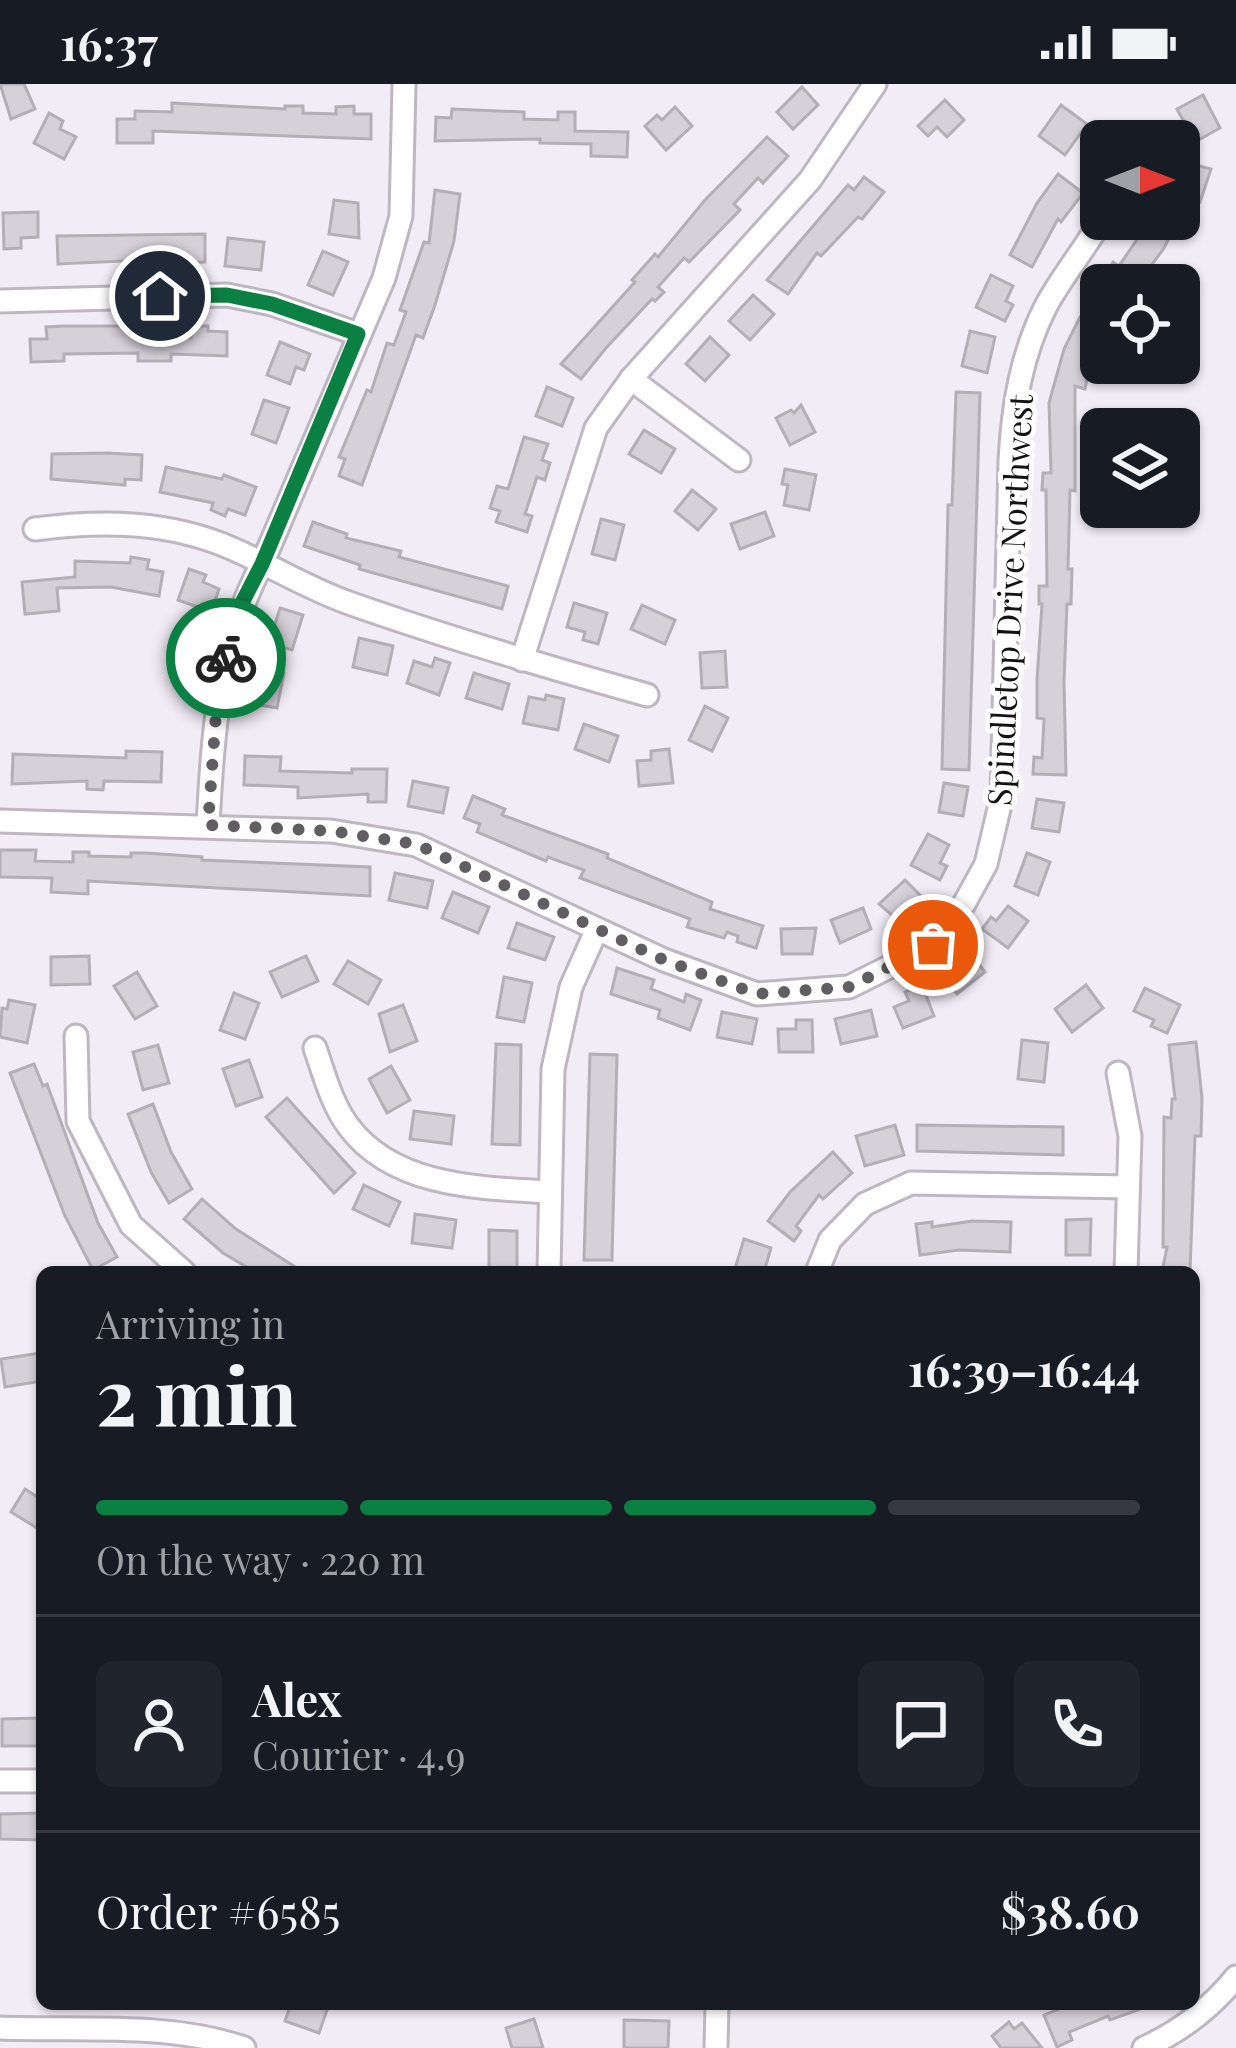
<!DOCTYPE html>
<meta charset="utf-8">
<style>
:root{--surface:#171b24;--page:#20242c;--text:#f1f3f6;--muted:#9ea1a6;--line:#363941;--accent:#0b8043}
body{margin:0;font-family:"Playfair Display",serif;background:var(--page);color:var(--text);height:100vh;display:flex;flex-direction:column;font-size:45px;white-space:nowrap}
*{box-sizing:border-box;margin:0}
p{font-size:39px;color:var(--muted)}
.icon{flex:none;width:66px;height:66px;fill:none;stroke:currentColor;stroke-width:2;stroke-linecap:round;stroke-linejoin:round}
.map{position:relative;flex:1;overflow:hidden}
.details{position:absolute;left:36px;top:1182px;width:1164px;height:744px;display:flex;flex-direction:column;background:var(--surface);border-radius:18px;box-shadow:0 3px 9px #0004}
.details>*{flex:none}
.needle{width:78px;rotate:90deg}
.controls{position:absolute;left:1080px;top:36px;display:grid;gap:24px}
.controls a{display:grid;place-items:center;width:120px;height:120px;border-radius:18px;background:var(--surface);box-shadow:0 3px 9px #0004;font-size:60px}
.pin{position:absolute;display:grid;place-items:center;width:102px;height:102px;color:#fff;margin:-51px;border:6px solid #fff;border-radius:50%;box-shadow:0 3px 12px #0007}
.courier{position:absolute;display:grid;place-items:center;width:120px;height:120px;margin:-60px;border:9px solid #0b8043;border-radius:50%;background:#fff;color:#222;box-shadow:0 3px 15px #0007}
.headline em{font-style:normal;font-weight:700}
.headline div{display:flex;flex-direction:column-reverse}
.headline{display:flex;align-items:center;justify-content:space-between;height:204px;padding:0 60px}
h1{font-size:78px;font-weight:700;line-height:90px}
.bar{display:grid;grid-template-columns:repeat(4,1fr);gap:18px 12px;align-content:center;height:144px;padding:0 60px}
.bar i{height:15px;border-radius:9px;background:var(--line)}
.bar .selected{background:var(--accent)}
.bar p{grid-column:span 4}
.line{display:flex;align-items:center;gap:30px;padding:0 60px;border-top:3px solid var(--line)}
.line div{flex:1}
.round{display:grid;place-items:center;flex:none;width:126px;height:126px;border-radius:18px;background:var(--page)}
.status{display:flex;justify-content:space-between;align-items:center;height:84px;padding:0 60px;background:var(--surface);direction:ltr}
.status svg{height:33px;fill:currentColor}
.map>svg:first-child{display:block}
.building{fill:#d6d0d9;stroke:#b4aeb7;stroke-width:3}
.lines{fill:none;stroke-linecap:round;stroke-linejoin:round}
.minor-casing{stroke:#beb7c1;stroke-width:27}
.minor{stroke:#fff;stroke-width:21}
.done{stroke:#615e63;stroke-width:12;stroke-dasharray:0 21.6}
.route{stroke:#0b8043;stroke-width:15}
.labels{text-anchor:middle;dominant-baseline:central;stroke-width:10;stroke-linejoin:round;paint-order:stroke}
.street-label{font-size:33px;fill:#131114;stroke:#fff}
</style>
<div class="status"><b>16:37</b><svg viewBox="0 0 49 12"><path d="M0 12V9h3v3zM5 12V6h3v6zM10 12V3h3v9zM15 12V0h3v12zM26 1h20v11H26zM47 4h2v5h-2z"/></svg></div>
<div class="map">
<svg width="1236" height="1964" viewBox="0 0 1236 1964">
<rect width="100%" height="100%" fill="#f2ecf6"/>
<g class="building">
<path d="M0,0h24l11,25 -24,10z"/>
<path d="M802,3l16,18 -25,24 -16,-17z"/>
<path d="M1203,11l17,33 -25,14 -18,-33z"/>
<path d="M945,16l19,20 -17,17 -10,-10 -9,9 -10,-10z"/>
<path d="M172,19l113,6v-3h18v7l33,1v-7l18,-1v8h17v25l-218,-8v12h-36v-24h18v-8l37,1z"/>
<path d="M1061,21l26,19 -22,31 -26,-19z"/>
<path d="M675,23l17,19 -26,24 -21,-24 12,-11 5,5z"/>
<path d="M452,25l72,3v7l34,1v-8h17v19l53,1 -1,25 -36,-1v-12l-51,-1v-4l-105,2 1,-24 15,1z"/>
<path d="M49,29l14,8 -3,8 16,8 -12,22 -30,-16z"/>
<path d="M767,53l21,19 -25,27 -5,-5 -24,26 6,6 -51,52 -5,-4 -26,29 6,5 -9,9 -3,-2 -46,49 -25,31 -20,-15 74,-82 -3,-2 23,-26 3,3 47,-57z"/>
<path d="M1188,79l23,6 -11,33 -10,-4 -11,21v-47l5,2z"/>
<path d="M1058,90l25,19 -22,29 -3,-3 -26,48 -22,-12 27,-52z"/>
<path d="M864,93l20,15 -22,27 -4,-2 -37,39 -4,-3 -29,41 -21,-14 81,-95 6,5z"/>
<path d="M435,106l25,4 -6,47 -19,64 -12,33 -7,-3 -54,150 -23,-9 6,-17 -6,-2 28,-67 4,2 16,-49 7,2 12,-33 -6,-2 24,-68 5,1z"/>
<path d="M334,116l24,3 1,35 -30,-4z"/>
<path d="M38,128v25l-17,1v10l-17,1 -1,-36z"/>
<path d="M1142,135h37l-15,29 -27,37h-38l14,-23 6,4 21,-31 -5,-3z"/>
<path d="M205,150v28l-16,1v-5l-131,6 -1,-28z"/>
<path d="M228,154l36,4 -3,28 -36,-4z"/>
<path d="M323,167l25,11 -15,33 -25,-10z"/>
<path d="M991,191l22,11 -7,15 7,4 -8,16 -29,-14z"/>
<path d="M753,211l21,19 -24,26 -21,-19z"/>
<path d="M1080,233l21,10v5l-8,15 -8,42 -10,-3v105l-5,-1 -2,79h4l-1,35h-4l-3,77 2,94 -33,-1 1,-17 8,1 2,-39 -7,-1v-38l5,-76h-3v-18h8l-1,-96h-4l1,-17h8l-2,-70 15,-54z"/>
<path d="M63,242h92v12h36v-12h17v5l19,1v24l-56,-2v7h-33v-8l-74,1v7l-33,1 -1,-23h17l-1,-12z"/>
<path d="M970,247l25,6 -8,36 -25,-7z"/>
<path d="M710,253l19,18 -24,26 -19,-17z"/>
<path d="M280,258l30,12 -6,16 -8,-3 -6,17 -23,-9z"/>
<path d="M547,303l26,11 -11,28 -26,-10z"/>
<path d="M956,308l24,1 -11,377 -27,-1 6,-264h4z"/>
<path d="M264,316l25,8 -13,35 -24,-9z"/>
<path d="M801,321l14,27 -25,13 -14,-27 15,-8 3,3z"/>
<path d="M644,346l31,19 -14,24 -32,-19z"/>
<path d="M524,353l24,7 -6,16 8,3 -5,17 -8,-3 -12,37 7,2 -5,16 -31,-10 4,-11 -10,-3 7,-22 11,3z"/>
<path d="M107,369l35,2 -1,25 -16,-1v6l-74,-6 1,-25z"/>
<path d="M166,383l56,12 2,-4 32,12 -11,28 -17,-6 -3,7 -14,-6 2,-7 -53,-11z"/>
<path d="M785,385l31,6 -7,35 -25,-5 4,-20 -6,-1z"/>
<path d="M692,406l24,19 -18,21 -23,-19z"/>
<path d="M765,428l9,24 -34,13 -9,-25z"/>
<path d="M601,435l23,6 -9,35 -23,-6z"/>
<path d="M313,438l34,12 -1,4 55,13 -2,6 109,29 -6,23 -143,-40 1,-4 -56,-19z"/>
<path d="M131,473l18,3 -2,9 16,3 -4,24 -48,-9 -54,1 2,23 -34,3 -3,-32 53,-5v-16l55,2z"/>
<path d="M189,485l17,6 -3,7 16,7 -8,23 -33,-12z"/>
<path d="M574,519l33,10 -9,31 -15,-4 2,-8 -18,-5z"/>
<path d="M642,521l33,15 -10,24 -34,-15z"/>
<path d="M280,524l23,7 -11,35 -23,-7z"/>
<path d="M359,554l34,8 -6,29 -34,-8z"/>
<path d="M725,567l2,36 -25,1 -2,-35z"/>
<path d="M435,574l15,5 -11,32 -32,-12 7,-22 18,6z"/>
<path d="M253,583l31,6 -7,35 -23,-4 3,-19 -7,-1z"/>
<path d="M474,589l35,11 -7,25 -36,-11z"/>
<path d="M546,611l18,4 -6,31 -35,-7 6,-26 16,3z"/>
<path d="M705,622l23,12 -16,33 -23,-11z"/>
<path d="M584,640l34,12 -9,26 -34,-13z"/>
<path d="M669,665l4,34 -34,3 -2,-25 14,-1v-9z"/>
<path d="M126,667l36,1 -1,30 -57,-1 -1,9 -16,-1v-8l-75,3 1,-30 113,4z"/>
<path d="M245,672l36,1 -1,14 72,2v-4h35l-1,33h-18v-8l-70,4v-11l-54,-2z"/>
<path d="M413,697l35,7 -5,25 -35,-7z"/>
<path d="M944,699l24,4 -5,29 -24,-4z"/>
<path d="M473,712l32,13 -3,6 106,39 -1,4 105,44 -2,7 53,17 -7,22 -19,-6 1,-6 -11,-4 -3,6 -37,-11 3,-8 -110,-41 4,-8 -36,-13 -2,4 -69,-29 3,-8 -16,-6z"/>
<path d="M1037,715l27,4 -5,29 -27,-4z"/>
<path d="M928,750l21,11 -9,18 7,3 -7,14 -29,-15z"/>
<path d="M0,766h36l-1,11 38,1v-10h16v4l42,1v-4h15l56,4v3l168,7v29l-282,-15v13l-37,-2 1,-14 -52,-1z"/>
<path d="M1027,769l23,9 -12,33 -23,-9z"/>
<path d="M395,789l38,8 -6,27 -38,-8z"/>
<path d="M905,796l19,19 -24,23 -21,-18z"/>
<path d="M453,808l36,15 -11,26 -36,-15z"/>
<path d="M1008,822l20,15 -20,27 -26,-19 9,-12 5,4z"/>
<path d="M863,824l8,21 -31,14 -9,-23z"/>
<path d="M517,839l37,14 -9,23 -37,-12z"/>
<path d="M816,844l-4,26h-30l-1,-25z"/>
<path d="M969,867l16,21 -28,22 -16,-20z"/>
<path d="M89,872l1,28 -39,1v-28z"/>
<path d="M306,872l12,25 -36,16 -12,-25z"/>
<path d="M348,877l33,19 -13,24 -34,-20z"/>
<path d="M617,884l37,12 -3,9 33,13 2,-8 15,6 -11,30 -32,-12 2,-8 -49,-16z"/>
<path d="M137,888l20,34 -22,13 -21,-33z"/>
<path d="M504,893l28,6 -8,39 -27,-5z"/>
<path d="M922,901l12,31 -31,12 -9,-21 15,-6 -4,-9z"/>
<path d="M1086,901l17,23 -31,24 -17,-23z"/>
<path d="M1145,904l35,17 -13,28 -16,-7 3,-6 -20,-9z"/>
<path d="M234,909l25,10 -14,36 -25,-9z"/>
<path d="M9,916l26,5 -8,38 -27,-6 2,-29 5,1z"/>
<path d="M403,921l14,36 -27,11 -11,-38z"/>
<path d="M871,926l6,26 -36,8 -6,-25z"/>
<path d="M722,928l35,7 -5,25 -35,-7z"/>
<path d="M796,936h16l1,32h-34l-1,-23h18z"/>
<path d="M1022,956l26,3 -4,39 -26,-3z"/>
<path d="M1196,958l6,56 -1,38h-6l-5,136h-28l5,-25h-4l1,-130 7,1 1,-19h3l-6,-54z"/>
<path d="M496,960l25,1 -1,100 -28,-1z"/>
<path d="M158,961l11,38 -26,7 -10,-38z"/>
<path d="M590,970l27,1 -5,205h-28z"/>
<path d="M249,976l13,37 -26,9 -13,-37z"/>
<path d="M34,980l9,22 4,-2 51,139 19,34 -24,13 -28,-54 -55,-143z"/>
<path d="M391,982l19,34 -23,13 -18,-34z"/>
<path d="M287,1014l68,75 -21,20 -68,-76z"/>
<path d="M153,1020l18,48 21,37 -23,14 -18,-31 -23,-58z"/>
<path d="M414,1027l40,5 -3,28 -41,-5z"/>
<path d="M895,1041l9,30 -39,11 -9,-30z"/>
<path d="M917,1041l146,2v28l-146,-4z"/>
<path d="M833,1068l19,21 -29,26 -4,-4 -23,31 5,5 -7,10 -26,-20 22,-29z"/>
<path d="M364,1101l36,17 -11,24 -36,-17z"/>
<path d="M202,1115l34,30 67,43h-48l-32,-19 -39,-34z"/>
<path d="M415,1130l41,6 -4,28 -40,-5z"/>
<path d="M1091,1135l-1,36h-24v-35z"/>
<path d="M972,1137l39,1 -1,30 -51,-2 -39,5 -4,-31 16,-2v5z"/>
<path d="M489,1146l28,1v38h-28z"/>
<path d="M744,1155l27,9 -7,24h-30z"/>
<path d="M40,1269l2,28 -37,6 -4,-28z"/>
<path d="M25,1405l17,11v31l-31,-19z"/>
<path d="M41,1634v28h-39v-27z"/>
<path d="M42,1729v27l-42,-1v-25z"/>
<path d="M291,1920l37,3 -9,26 -34,-12z"/>
<path d="M1071,1920h78v2l-39,14 -2,-4 -39,16 3,8 -15,7 -13,-32z"/>
<path d="M534,1935l9,29h-31l-6,-20z"/>
<path d="M624,1936l45,1 -1,27h-44z"/>
<path d="M1009,1938l5,7 8,-6 20,25h-41l-9,-12z"/>
</g>
<g class="lines">
<g class="minor-casing">
<g id="minor">
<path d="M0,217l227,-6 45,9 86,30"/>
<path d="M631,295l108,81"/>
<path d="M35,445c67,-9 135,-8 198,20 39,17 76,40 116,54 99,35 198,64 298,92"/>
<path d="M522,576l74,-232 35,-49 179,-199 65,-96"/>
<path d="M0,737l331,10 85,14 248,115 93,34 92,-7 84,-42 31,-41 22,-40 16,-68 8,-336c3,-54 11,-105 36,-154 16,-30 39,-57 56,-87"/>
<path d="M208,741c5,-92 10,-178 54,-261l122,-286 17,-62 3,-132"/>
<path d="M76,952l2,85 53,104 53,47"/>
<path d="M315,964c9,26 17,57 34,79 45,60 131,61 200,65"/>
<path d="M1118,989l12,63 -4,136"/>
<path d="M549,1188l4,-203 18,-82 26,-58"/>
<path d="M817,1188l13,-32 35,-36 46,-21 217,4"/>
<path d="M0,1697h42"/>
<path d="M0,1944c79,3 169,-6 244,20"/>
<path d="M716,1964l1,-44"/>
<path d="M1144,1964c37,-17 67,-40 92,-71"/>
</g>
</g>
<use href="#minor" class="minor"/>
</g>
<g class="lines">
<path class="done" d="M226,574l-8,27 -10,140 123,6 85,13 248,116 93,34 92,-7 84,-42"/>
<path class="route" d="M160,212l67,-1 45,9 86,30 -96,230 -19,37 -17,57"/>
</g>
<g class="labels">
<g class="street-label">
<text transform="translate(1008 516) rotate(-87)">Spindletop Drive Northwest</text>
</g>
</g>
</svg>
<div class="controls">
<a><svg class="needle" viewBox="-14 -14 28 28"><path d="M0-13l5 13h-10z" fill="#e53935"/><path d="M0 13l5-13h-10z" fill="#9ea1a6"/></svg></a>
<a><svg class="icon" aria-label="locate" viewBox="0 0 24 24"><circle cx="12" cy="12" r="6"/><path d="M12 2v4M12 18v4M2 12h4M18 12h4"/></svg></a>
<a><svg class="icon" aria-label="layers" viewBox="0 0 24 24"><path d="M12 4l9 5-9 5-9-5zM3 14l9 5 9-5"/></svg></a>
</div>
<div class="pin" style="left:933px;top:861px;background:#ea580c"><svg class="icon" aria-label="bag" viewBox="0 0 24 24"><path d="M5 8h14l-1 12H6zM9 8a3 3 0 0 1 6 0"/></svg></div>
<div class="pin" style="left:160px;top:212px;background:#1f2937"><svg class="icon" aria-label="home" viewBox="0 0 24 24"><path d="M3 11l9-7 9 7M6 9v11h12V9"/></svg></div>
<div class="courier" style="left:226px;top:574px"><svg class="icon" aria-label="bike" viewBox="0 0 24 24"><circle cx="6" cy="16" r="4"/><circle cx="18" cy="16" r="4"/><path d="M6 16l4-8h5l3 8M10 8l3 8H6M13 5h3"/></svg></div>
<section class="details">
<div class="headline"><div><h1>2 min</h1><p>Arriving in</p></div><em>16:39–16:44</em></div>
<div class="bar"><i class="selected"></i><i class="selected"></i><i class="selected"></i><i></i><p>On the way · 220 m</p></div>
<div class="line" style="height:216px"><a class="round"><svg class="icon" aria-label="person" viewBox="0 0 24 24"><circle cx="12" cy="8" r="4"/><path d="M4 21q1-7 8-7t8 7"/></svg></a><div><b>Alex</b><p>Courier · 4.9</p></div><a class="round"><svg class="icon" aria-label="chat" viewBox="0 0 24 24"><path d="M4 5h16v11H9l-5 4z"/></svg></a><a class="round"><svg class="icon" aria-label="phone" viewBox="0 0 24 24"><path d="M5 4h4l2 5-3 2q2 4 5 5l2-3 5 2v4C11 20 4 13 5 4z"/></svg></a></div>
<div class="line" style="height:156px"><div>Order #6585</div><b>$38.60</b></div>
</section>
</div>
